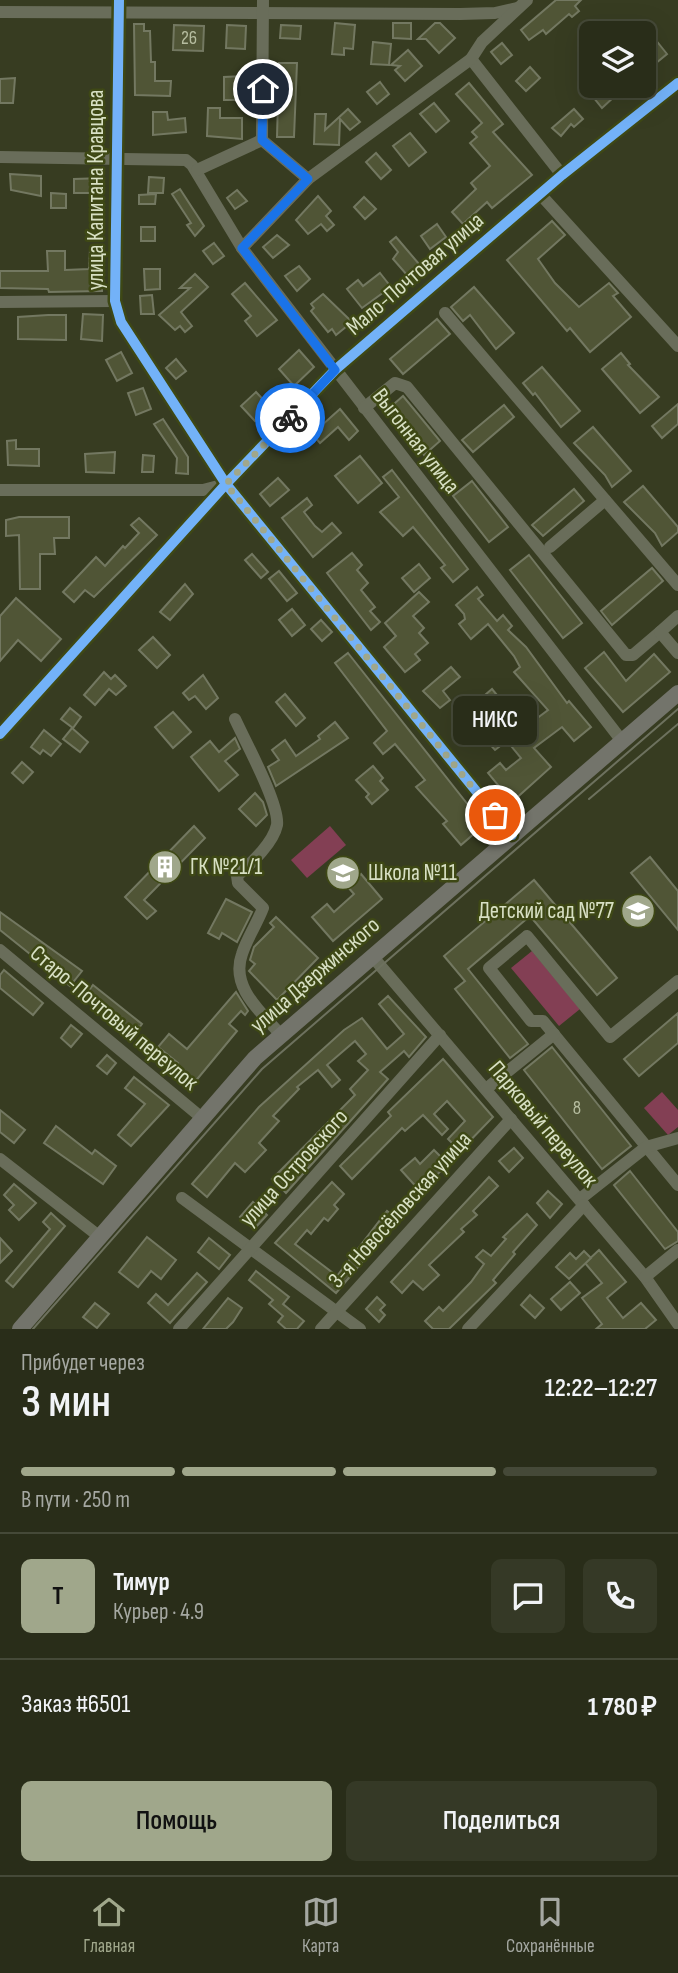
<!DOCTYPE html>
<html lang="ru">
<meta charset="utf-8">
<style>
:root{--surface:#292d19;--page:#353926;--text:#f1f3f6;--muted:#a5a8a2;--line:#454938;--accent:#a0a78b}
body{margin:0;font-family:"Sofia Sans Condensed",sans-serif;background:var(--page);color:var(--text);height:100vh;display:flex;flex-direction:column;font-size:26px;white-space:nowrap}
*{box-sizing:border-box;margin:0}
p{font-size:23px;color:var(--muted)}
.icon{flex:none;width:38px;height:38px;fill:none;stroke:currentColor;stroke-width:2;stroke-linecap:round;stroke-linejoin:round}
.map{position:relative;height:1329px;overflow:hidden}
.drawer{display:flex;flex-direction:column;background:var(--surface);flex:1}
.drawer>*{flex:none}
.controls{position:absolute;left:579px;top:21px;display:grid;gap:14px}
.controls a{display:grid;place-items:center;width:77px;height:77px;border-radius:10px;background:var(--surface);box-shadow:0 7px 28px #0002,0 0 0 2px var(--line);font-size:35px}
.pin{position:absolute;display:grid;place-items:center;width:60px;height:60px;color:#fff;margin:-30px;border:4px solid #fff;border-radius:50%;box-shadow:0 2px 7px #0007}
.courier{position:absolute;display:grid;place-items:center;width:70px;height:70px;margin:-35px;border:5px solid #1a73e8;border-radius:50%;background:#fff;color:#222;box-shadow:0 2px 9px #0007}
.bubble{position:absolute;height:49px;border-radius:10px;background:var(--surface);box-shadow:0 7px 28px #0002,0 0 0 2px var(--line);font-size:23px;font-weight:600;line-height:49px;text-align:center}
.head em{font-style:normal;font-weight:600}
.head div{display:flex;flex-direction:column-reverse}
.head{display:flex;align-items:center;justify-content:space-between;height:119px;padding:0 21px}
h1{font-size:46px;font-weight:600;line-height:52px}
.bar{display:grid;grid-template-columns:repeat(4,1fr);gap:10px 7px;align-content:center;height:84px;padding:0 21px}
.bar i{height:9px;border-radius:5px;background:var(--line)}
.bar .selected{background:var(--accent)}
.bar p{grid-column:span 4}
.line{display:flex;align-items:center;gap:18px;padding:0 21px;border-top:2px solid var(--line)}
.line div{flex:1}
.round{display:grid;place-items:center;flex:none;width:74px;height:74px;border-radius:10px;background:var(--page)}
.cta{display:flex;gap:14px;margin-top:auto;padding:14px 21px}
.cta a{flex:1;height:80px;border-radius:10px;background:var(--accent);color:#111;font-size:28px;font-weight:600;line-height:80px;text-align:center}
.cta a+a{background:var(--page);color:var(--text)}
.tabs{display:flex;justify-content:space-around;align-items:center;height:98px;border-top:2px solid var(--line);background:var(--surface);font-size:19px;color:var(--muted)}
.tabs a{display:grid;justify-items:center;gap:4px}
.tabs .selected{color:var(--accent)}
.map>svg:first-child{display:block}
.green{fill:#833f54}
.building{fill:#505536;stroke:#737861;stroke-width:2}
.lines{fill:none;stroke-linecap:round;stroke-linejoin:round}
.minor{stroke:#696d5a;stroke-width:12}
.major{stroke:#73746b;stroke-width:16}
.tram{stroke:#6d715e;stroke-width:2}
.cycleway-casing{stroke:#3e4815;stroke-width:15}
.cycleway{stroke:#73b2f8;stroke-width:10}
.done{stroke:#a0a78b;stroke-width:7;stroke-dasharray:0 12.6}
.route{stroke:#1a73e8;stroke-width:9}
.labels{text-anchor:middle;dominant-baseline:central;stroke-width:5;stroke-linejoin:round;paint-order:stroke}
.number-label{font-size:19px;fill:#b6bda0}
.street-label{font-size:23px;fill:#d8e0c4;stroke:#3e4815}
.poi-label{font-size:23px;fill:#d8e0c4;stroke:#3e4815;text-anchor:start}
</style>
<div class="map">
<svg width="678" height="1329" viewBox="0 0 678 1329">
<rect width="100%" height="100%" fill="#373c21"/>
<g class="green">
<path d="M330,826l16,19 -39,33 -16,-18z"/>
<path d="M532,951l48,58 -21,17 -48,-58z"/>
<path d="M662,1092l16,18v17l-10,8 -24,-27z"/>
</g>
<g class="building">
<path d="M556,0h25l-6,6 4,5 -7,6 -3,-3 -23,20 -3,-4 -14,10 -8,-10z"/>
<path d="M335,23l20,2 -2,24 -9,-1v7l-12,-1z"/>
<path d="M393,23h18v16l-18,-1z"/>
<path d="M435,23h5l15,15 -16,15 -13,-14h-8z"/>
<path d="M134,24h10v7h6l1,31h4v19h16l-1,15 -35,-1z"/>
<path d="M174,25l30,1 -1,25 -30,-1z"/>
<path d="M227,25l19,1 -1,23 -19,-1z"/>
<path d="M281,25l20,1 -1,13 -20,-1z"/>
<path d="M655,39l12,15 -23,19v-25z"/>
<path d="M373,42l18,2 -2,21 -18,-1z"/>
<path d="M502,43l10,12 -11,9 -10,-12z"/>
<path d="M408,50l14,16 -17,15 -10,-11 5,-4 -9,-1z"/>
<path d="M279,63h18l-3,74h-17z"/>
<path d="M530,67l10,11 -14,13 -10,-10z"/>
<path d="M244,76l1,24h-21v-23z"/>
<path d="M15,78l-2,25h-13v-24z"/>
<path d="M380,82l9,12 -12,10 -10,-12z"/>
<path d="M469,83l34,41 -10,8 39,43 -40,33 -5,-6 -24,22 -11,-12 24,-23 -5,-6 19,-17 -20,-23 7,-6 -5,-5 10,-9 -26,-29z"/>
<path d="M598,86h7l10,10 -13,12 -12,-15z"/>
<path d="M434,103l15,18 -13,11 -16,-18z"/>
<path d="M208,108h12v10h22v21l-35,-3z"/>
<path d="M348,109l12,13 -10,8 -10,-11 -1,26 -25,-1 1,-30h11l-1,16z"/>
<path d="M574,109l9,10 -9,8 -3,-3 -10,12 -9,-8z"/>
<path d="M153,112h14l1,8 17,-2 1,14 -33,3z"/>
<path d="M410,133l16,19 -17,14 -16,-20z"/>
<path d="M376,153l15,17 -10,9 -15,-17z"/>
<path d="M10,174l31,2v20l-30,-6z"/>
<path d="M149,177l15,1 -1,15h-15z"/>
<path d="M104,178l-1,15h-29v-14z"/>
<path d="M180,189l24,37 -9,10 -8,-11 4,-2 -19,-29z"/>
<path d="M237,190l10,11 -12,8 -8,-11z"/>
<path d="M51,193l15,1v14h-15z"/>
<path d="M156,194l-1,10h-16v-9z"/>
<path d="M318,196l13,15 -5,5 8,9 -7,6 -6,-7 -13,10 -12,-14z"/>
<path d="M364,197l12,12 -11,10 -11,-12z"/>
<path d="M552,221l13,14 -27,24 17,24 24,24 30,-24 9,10 -5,3 18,21 -41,35 -20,-24 -3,3 -60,-71z"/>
<path d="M437,224l9,13 -16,12 -9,-13z"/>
<rect x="141" y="227" width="14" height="14"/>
<path d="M277,235l12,10 -16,13 -10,-11z"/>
<path d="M396,237l23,27 -12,11 -14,-16 5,-7 -8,-10z"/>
<path d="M214,243l10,13 -11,8 -10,-13z"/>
<path d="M90,250h11l1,41 -53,1 -1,-3 -48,-1v-17h48l-1,-20h18v19l24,-1z"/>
<path d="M299,266l11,13 -13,12 -12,-15z"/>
<path d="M144,269h16v20l-15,1z"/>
<path d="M380,273l11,14 -29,21 -15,-19 11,-9 5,6z"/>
<path d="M195,274l13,13 -27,25 11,14 -7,6 -5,-6 -5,4 -16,-15 31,-27h-10z"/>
<path d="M245,283l32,37 -20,16 -12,-15 6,-5 -19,-22z"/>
<path d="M474,287l40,46 -18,16 -26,-34 -7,6 -12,-14z"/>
<path d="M323,294l29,28 -16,13 -4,-6 -4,3 -17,-21 3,-3 -3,-4z"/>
<path d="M152,295l2,19h-13l-1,-18z"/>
<path d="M83,314l20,1 -1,26 -21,-2z"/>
<path d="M48,315h18v25l-48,-1v-22z"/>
<path d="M437,319l13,15 -47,40 -13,-15z"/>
<path d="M299,350l15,17 -20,19 -15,-17z"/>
<path d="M121,352l11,21 -15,8 -11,-21z"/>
<path d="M621,353l9,11 -2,1 31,32 -19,16 -38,-44z"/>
<path d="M176,359l10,12 -10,8 -10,-11z"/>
<path d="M542,367l38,44 -19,16 -26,-34 -2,2 -10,-12z"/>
<path d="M143,388l8,21 -15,6 -8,-22z"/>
<path d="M256,392l14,15 -15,14 -14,-15z"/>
<path d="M403,396l37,45 -16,14 -37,-45z"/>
<path d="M678,404v20l-16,14 -10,-12z"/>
<path d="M504,405l10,12 -41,35 -11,-12z"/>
<path d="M340,409l18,22 -9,9 -11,-13 -18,16 -8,-9z"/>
<path d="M163,419l25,38v17l-12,-1 1,-15 -23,-34z"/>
<path d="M593,427l38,44 -19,16 -7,-12 -31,-32z"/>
<path d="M16,440v9h23v17l-31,-1 -1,-24z"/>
<path d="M115,452l-1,21 -28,-1 -1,-18z"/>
<path d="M143,455l11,1 -1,16h-11z"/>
<path d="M360,456l22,27 -24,20 -23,-27z"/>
<path d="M392,470l76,99 -15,13 -12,-14 4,-3 -32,-38 -10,9 -23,-24 19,-15 -16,-20z"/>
<path d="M278,478l11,12 -19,16 -10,-12z"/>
<path d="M472,481l36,46 -19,15 -36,-46z"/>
<path d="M643,486l35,41v5l-16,14 -7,-13 -31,-31z"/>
<path d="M574,489l10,12 -41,35 -11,-11z"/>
<path d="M307,498l5,7 -8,7 11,14 7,6 10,-9 9,10 -28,24 -31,-39z"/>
<path d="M19,517h50v21h-15l1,16h-15v35h-20l-1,-54 -13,1v-16z"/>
<path d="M139,518l18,17 -63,62 -9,-7 -11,12 -11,-10 33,-35 9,9 18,-20 2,2 14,-15 -8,-8z"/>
<path d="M352,553l10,12 -5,5 11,13 -7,7 14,17 -5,4 10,11 -9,8 -44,-57z"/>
<path d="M252,554l16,18 -7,6 -16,-18z"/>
<path d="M529,555l53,68 -19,15 -53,-68z"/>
<path d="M419,564l11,14 -16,14 -12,-14z"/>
<path d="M652,568l11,13 -51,44 -11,-14z"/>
<path d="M279,571l18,22 -10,8 -18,-22z"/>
<path d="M185,584l8,10 -23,26 -10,-8z"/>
<path d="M477,587l6,8 -5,4 19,22 6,-6 9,11 -4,4 18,17 41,56 2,-2 22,26 -17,14 -12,-14 -28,21 17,19 -39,35 -24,-29 12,-10 6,7 15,-12 -14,-17 -12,9 -9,-10 9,-8 -13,-15 -9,7 -9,-11 28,-24 32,39 24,-18 -34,-38 6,-5 -6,-11 -26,-32 -17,15 -12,-15 6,-5 -1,-5 -8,-9z"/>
<path d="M419,592l10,10 -16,14 11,12 -5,5 9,10 -13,11 5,6 -15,12 -21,-25 12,-11 -11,-13z"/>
<path d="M16,598l45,41 -20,22 -23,-21 -18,21v-45z"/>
<path d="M292,609l13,16 -13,11 -13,-16z"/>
<path d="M321,620l11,12 -10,9 -11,-12z"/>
<path d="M153,637l17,18 -13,13 -18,-18z"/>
<path d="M604,652l22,29 28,-27 16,18 -47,40 -38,-44z"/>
<path d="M348,653l136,172 -23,20 -18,-21 4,-3 -31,-34 9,-7 -30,-36 -12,10 -9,-11 13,-12 -52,-68z"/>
<path d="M451,667l9,10 -17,14 7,9 -10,8 -17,-17z"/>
<path d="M104,672l7,7 4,-4 11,11 -10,9 -7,-6 -14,16 -11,-10z"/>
<path d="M203,675l15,23 -12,11 -11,-13 -6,4 -6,-7z"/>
<path d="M285,694l20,24 -9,8 -20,-24z"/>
<path d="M70,708l11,9 -8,11 -12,-9z"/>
<path d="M173,712l18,20 -18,16 -18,-21z"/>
<path d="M335,722l13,16 -72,48 -8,-19 11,-7 -7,-10 13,-10 11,16 24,-17 -2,-3z"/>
<path d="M72,728l16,14 -8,10 -17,-13z"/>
<path d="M44,730l17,14 -10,12 -8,-6 -3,4 -9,-7z"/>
<path d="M235,738l5,11 -15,12 13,14 -19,16 -28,-34 19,-16 9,11z"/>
<path d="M22,762l11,10 -10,11 -11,-10z"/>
<path d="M373,766l10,12 -3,3 8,9 -16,14 -6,-7 3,-3 -13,-14z"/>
<path d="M255,793l8,9 4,13 -11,11 -17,-17z"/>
<path d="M194,826l11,12 -61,62 12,11 -9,8 -22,-22z"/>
<path d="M650,857l28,34v39l-47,-57z"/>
<path d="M361,874l21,25 -49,42 -21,-24 15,-13 7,8 20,-18 -7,-8z"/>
<path d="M534,880l83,98 -20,17 -67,-79 -62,53 60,75 -18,14 -55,-69 10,-8 -21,-25z"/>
<path d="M226,899l26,13 -15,30 -15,-9 -3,6 -11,-6z"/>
<path d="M0,912l82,59 -12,15 -70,-56z"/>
<path d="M276,917l42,41 -41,42 -28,-29 6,-7 -5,-4 4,-13 20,-20 -4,-4z"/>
<path d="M4,970l39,33 -10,12 -33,-27v-13z"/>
<path d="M93,985l49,39 -12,16 -26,-21 3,-4 -23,-18z"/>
<path d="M236,992l12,19 -3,4 -4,-4 -12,13 8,7 -48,58 -19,-15 8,-11 -20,-16 11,-13 18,15z"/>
<path d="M388,996l38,41 -17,20 -5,-6 -24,21 8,7 -102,114 -14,-14 83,-84 -5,-6 18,-19 -10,-9 8,-7 -11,-13 -28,24 13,15 -8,7 -14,-17 -21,17 2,2 -26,27 6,5 -20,22 7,7 -21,22 -10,-9 -28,34 -15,-13 67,-77 85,-77 18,-12 25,31 17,-15 -25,-30z"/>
<path d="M678,1013v30l-39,33 -15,-17z"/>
<path d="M71,1025l11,9 -11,13 -10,-9z"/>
<path d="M552,1047l79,99 -29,23 -78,-99z"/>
<path d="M107,1055l9,8 -9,11 -10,-8z"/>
<path d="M443,1059l50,58 -33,34 -12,-12 17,-18 -18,-20 -13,13 14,15 -6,6 -19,-20 -18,16 -3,-3 -50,51 -12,-13 51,-50 -3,-4z"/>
<path d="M134,1077l35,28 -38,41 -13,-11 27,-31 -20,-16z"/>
<path d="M0,1110l25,20 -11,13 -14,-11z"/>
<path d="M56,1126l36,28 3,-4 21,16 -13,18 -59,-41z"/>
<path d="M514,1148l9,10 -14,14 -10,-11z"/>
<path d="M434,1150l14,14 -28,27 -19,-21 14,-12 5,6z"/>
<path d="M630,1171l48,61v9l-13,8 -51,-64z"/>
<path d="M489,1177l9,9 -25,25 4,4 -16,14 3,3 -35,33 10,10 -16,15 -10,-9 -11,12 -11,-11z"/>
<path d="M332,1182l12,12 -10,11 4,4 -10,12 -4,-3 -13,16 -4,-4 -12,14 42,32 50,-65 11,9 -62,73 -61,-50z"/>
<path d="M14,1184l22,19 -17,17 -10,-10 5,-5 -10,-10z"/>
<path d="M548,1191l14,13 -12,14 -13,-15z"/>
<path d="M253,1202l14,13 -13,14 -14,-12z"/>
<path d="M51,1213l14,13 -52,61 -7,-6 44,-52 -7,-7z"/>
<path d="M527,1214l10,11 -24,27 2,2 -22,26 3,3 -47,46h-16l-8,-8 14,-14 4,4 28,-29 13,-18 -8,-7 7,-7 8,6 15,-17 -3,-2z"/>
<path d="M147,1237l29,23 -15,19 -10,-8 -13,16 -19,-15z"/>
<path d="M0,1238l12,13 -12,12z"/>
<path d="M209,1238l21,17 -11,14 -21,-17z"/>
<path d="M599,1250l27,32 -19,16 16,20 18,-15 15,17 -11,9h-49l6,-5 -20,-26 20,-15 -17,-20z"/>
<path d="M584,1251l7,7 -22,21 -13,-12 14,-14 6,6z"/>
<path d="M256,1271l33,26 -6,7 21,17 -7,8h-11l-8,-7 5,-6 -14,-12 4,-4 -24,-20z"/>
<path d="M197,1273l10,9 -37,41 -22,-20 8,-9 12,11z"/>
<path d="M570,1282l10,11 -19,17 -10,-11z"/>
<path d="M530,1295l14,13 -9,10 -14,-13z"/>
<path d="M377,1297l8,8 -5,5 5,5 -6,7 -13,-13z"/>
<path d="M228,1298l14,10 -9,14 -7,7h-23z"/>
<path d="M95,1303l14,11 -12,14 -14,-11z"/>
</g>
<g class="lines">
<g class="minor">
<path d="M119,0l-4,301 6,21 105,162 286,351"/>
<path d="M0,12l460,2 35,-1 22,-5"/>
<path d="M471,59l91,116"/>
<path d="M262,140l1,-140"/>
<path d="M0,157l186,3 6,5 50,83 380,493"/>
<path d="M197,170l65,-30 46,39"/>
<path d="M540,194l138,152"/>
<path d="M242,248l66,-69 163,-120 11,-17 45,-42"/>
<path d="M0,302l115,-1"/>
<path d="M445,313l233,272"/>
<path d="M364,408l31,-25 12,4 219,268h7l27,-23"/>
<path d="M0,490h203l23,-6"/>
<path d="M550,547l55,-47"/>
<path d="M678,616l-18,16 18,21"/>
<path d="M235,719c9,20 45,86 42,106 -4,19 -27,39 -40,51l1,7 25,25c-6,16 -16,30 -21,46 -12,33 19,58 39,81"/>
<path d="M0,734l226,-250 109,-114 227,-195 116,-92"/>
<path d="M0,950l202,168"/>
<path d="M372,956l273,321 33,47"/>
<path d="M678,981l-68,56 -83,-101 -38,32 42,53h12l135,164"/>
<path d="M486,1089l68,-55"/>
<path d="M0,1159l100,78"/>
<path d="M182,1198l178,131"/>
<path d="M580,1199l66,-52 32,-9"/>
<path d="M645,1277l33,-27"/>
<path d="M179,1329l261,-294"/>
<path d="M321,1329l190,-210"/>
<path d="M468,1329l116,-124"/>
</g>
<path class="major" d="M20,1329l235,-271 423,-365"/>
<g class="tram">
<path d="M589,799l89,-75"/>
<path d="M33,1329l229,-260 416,-360"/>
</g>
<g class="cycleway-casing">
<g id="cycleway">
<path d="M119,0l-4,301 6,21 105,162 286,351"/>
<path d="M0,734l226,-250 109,-114 227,-195 116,-92"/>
</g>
</g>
<use href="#cycleway" class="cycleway"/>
</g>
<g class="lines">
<path class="done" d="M290,418l-64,66 269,331"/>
<path class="route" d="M263,89l-1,51 46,39 -66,69 93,122 -45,48"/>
</g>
<defs>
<g id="building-disc" transform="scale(1.75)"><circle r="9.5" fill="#a0a78b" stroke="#3e4815"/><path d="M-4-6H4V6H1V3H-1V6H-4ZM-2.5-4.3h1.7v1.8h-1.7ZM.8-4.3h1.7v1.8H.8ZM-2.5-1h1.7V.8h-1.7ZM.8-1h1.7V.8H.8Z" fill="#fff"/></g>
<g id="school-disc" transform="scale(1.75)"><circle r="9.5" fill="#a0a78b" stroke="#3e4815"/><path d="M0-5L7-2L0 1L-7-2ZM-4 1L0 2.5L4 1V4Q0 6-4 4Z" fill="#fff"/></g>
</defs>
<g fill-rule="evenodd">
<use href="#building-disc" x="165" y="867"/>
<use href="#school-disc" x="343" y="873"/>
<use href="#school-disc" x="638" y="911"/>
</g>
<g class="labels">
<g class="number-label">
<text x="189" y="38">26</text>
<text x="577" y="1108">8</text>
</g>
<g class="street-label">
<text transform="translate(96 190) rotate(-90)">улица Капитана Кравцова</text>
<text transform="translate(415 274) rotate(-41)">Мало-Почтовая улица</text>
<text transform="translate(416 441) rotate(52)">Выгонная улица</text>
<text transform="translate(315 975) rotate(-41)">улица Дзержинского</text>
<text transform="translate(114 1018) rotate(40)">Старо-Почтовый переулок</text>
<text transform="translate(543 1124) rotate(50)">Парковый переулок</text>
<text transform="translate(294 1168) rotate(-48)">улица Островского</text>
<text transform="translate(400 1210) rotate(-48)">3-я Новосёловская улица</text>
</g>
<g class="poi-label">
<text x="190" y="867">ГК №21/1</text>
<text x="368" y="873">Школа №11</text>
<text x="614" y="911" text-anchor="end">Детский сад №77</text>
</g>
</g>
</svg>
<div class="controls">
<a><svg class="icon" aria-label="layers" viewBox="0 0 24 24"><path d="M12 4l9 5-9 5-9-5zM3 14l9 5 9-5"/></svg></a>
</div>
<div class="pin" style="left:495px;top:815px;background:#ea580c"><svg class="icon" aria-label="bag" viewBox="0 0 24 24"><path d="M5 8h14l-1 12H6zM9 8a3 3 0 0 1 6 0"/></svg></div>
<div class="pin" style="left:263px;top:89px;background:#1f2937"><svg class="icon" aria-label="home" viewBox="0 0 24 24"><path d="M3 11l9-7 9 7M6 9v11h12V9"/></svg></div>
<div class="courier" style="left:290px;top:418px"><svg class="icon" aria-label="bike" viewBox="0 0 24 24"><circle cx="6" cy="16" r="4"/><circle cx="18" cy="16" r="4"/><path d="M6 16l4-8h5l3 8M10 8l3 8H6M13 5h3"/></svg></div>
<div class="bubble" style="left:453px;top:696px;width:84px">НИКС</div>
</div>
<section class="drawer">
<div class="head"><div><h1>3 мин</h1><p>Прибудет через</p></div><em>12:22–12:27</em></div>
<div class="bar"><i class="selected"></i><i class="selected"></i><i class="selected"></i><i></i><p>В пути · 250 m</p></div>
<div class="line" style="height:126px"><b class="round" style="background:var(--accent);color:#111">Т</b><div><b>Тимур</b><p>Курьер · 4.9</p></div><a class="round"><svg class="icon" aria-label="chat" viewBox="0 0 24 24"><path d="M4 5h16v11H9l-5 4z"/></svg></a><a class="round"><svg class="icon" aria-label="phone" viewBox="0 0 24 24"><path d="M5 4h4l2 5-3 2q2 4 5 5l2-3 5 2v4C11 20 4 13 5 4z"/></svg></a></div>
<div class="line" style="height:91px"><div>Заказ #6501</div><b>1 780 ₽</b></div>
<div class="cta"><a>Помощь</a><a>Поделиться</a></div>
</section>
<nav class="tabs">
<a class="selected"><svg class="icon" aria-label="home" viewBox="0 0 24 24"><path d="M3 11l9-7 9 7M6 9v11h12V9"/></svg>Главная</a>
<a><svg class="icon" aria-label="map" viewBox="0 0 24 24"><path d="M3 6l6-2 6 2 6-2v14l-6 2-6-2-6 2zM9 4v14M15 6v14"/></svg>Карта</a>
<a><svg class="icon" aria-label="saved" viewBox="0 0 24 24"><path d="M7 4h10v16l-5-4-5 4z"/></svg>Сохранённые</a>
</nav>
